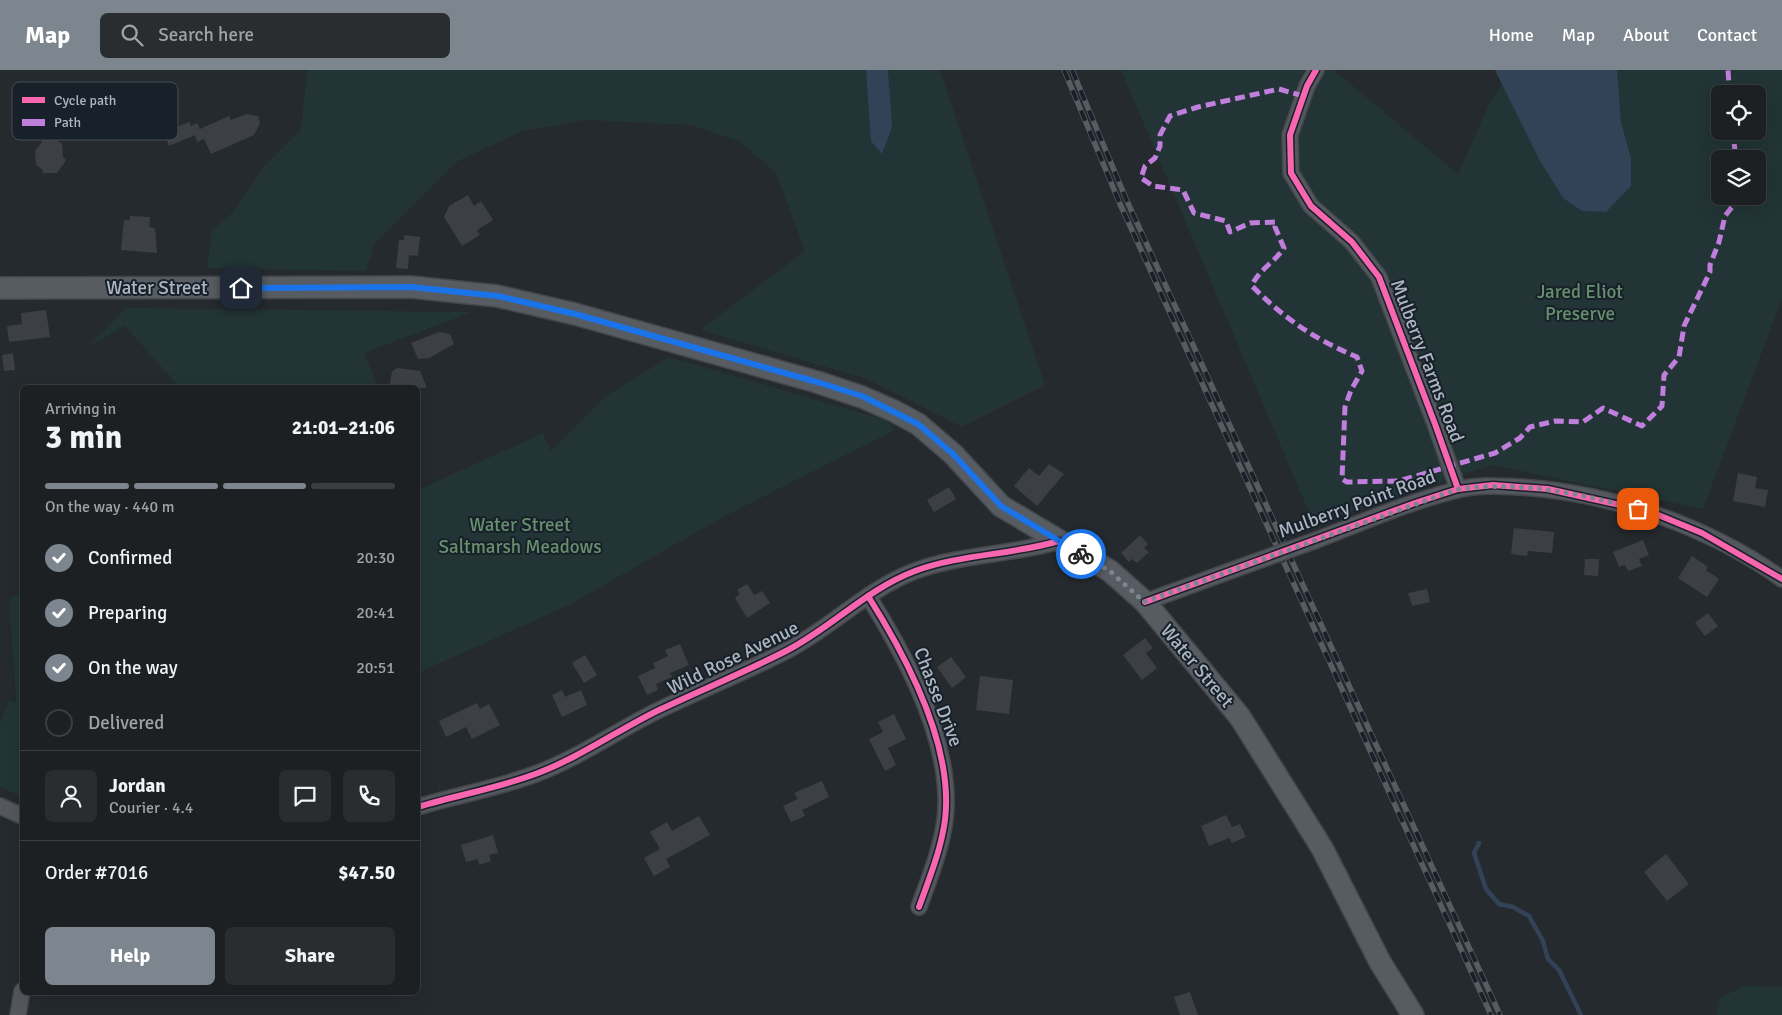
<!DOCTYPE html>
<meta charset="utf-8">
<style>
:root{--surface:#1c2023;--page:#292d30;--text:#f1f3f6;--muted:#a0a3a6;--line:#3a3e41;--accent:#7d858f}
body{margin:0;font-family:Signika,sans-serif;background:var(--page);color:var(--text);height:100vh;display:flex;flex-direction:column;font-size:19px;white-space:nowrap}
*{box-sizing:border-box;margin:0}
p{font-size:16px;color:var(--muted)}
.icon{flex:none;width:28px;height:28px;fill:none;stroke:currentColor;stroke-width:2;stroke-linecap:round;stroke-linejoin:round}
.map{position:relative;flex:1;overflow:hidden}
.side{position:absolute;left:20px;top:315px;width:400px;height:610px;display:flex;flex-direction:column;background:var(--surface);border-radius:8px;box-shadow:0 5px 20px #0002,0 0 0 1px var(--line)}
.side>*{flex:none}
.buttons{position:absolute;left:1711px;top:15px;display:grid;gap:10px}
.buttons a{display:grid;place-items:center;width:55px;height:55px;border-radius:8px;background:var(--surface);box-shadow:0 5px 20px #0002,0 0 0 1px var(--line);font-size:25px}
.pin{position:absolute;display:grid;place-items:center;width:42px;height:42px;color:#fff;margin:-21px;border-radius:10px;box-shadow:0 2px 8px #0006}
.courier{position:absolute;display:grid;place-items:center;width:50px;height:50px;margin:-25px;border:4px solid #1a73e8;border-radius:50%;background:#fff;color:#222;box-shadow:0 1px 6px #0007}
.overview em{font-style:normal;font-weight:700}
.overview div{display:flex;flex-direction:column-reverse}
.overview{display:flex;align-items:center;justify-content:space-between;height:85px;padding:0 25px}
h1{font-size:32px;font-weight:700;line-height:38px}
.bar{display:grid;grid-template-columns:repeat(4,1fr);gap:8px 5px;align-content:center;height:60px;padding:0 25px}
.bar i{height:6px;border-radius:4px;background:var(--line)}
.bar .current{background:var(--accent)}
.bar p{grid-column:span 4}
.line{display:flex;align-items:center;gap:12px;padding:0 25px;border-top:1px solid var(--line)}
.line div{flex:1}
.round{display:grid;place-items:center;flex:none;width:52px;height:52px;border-radius:8px;background:var(--page)}
ol{padding:0 25px;list-style:none}
li{display:flex;align-items:center;gap:15px;height:55px}
li p{margin-inline-start:auto}
li .icon{padding:5px;border-radius:50%;background:var(--accent);color:#fff;stroke-width:4}
li:last-child{color:var(--muted)}
li i{width:28px;height:28px;border:2px solid var(--line);border-radius:50%}
.cta{display:flex;gap:10px;margin-top:auto;padding:10px 25px}
.cta a{flex:1;height:58px;border-radius:8px;background:var(--accent);color:#fff;font-size:20px;font-weight:700;line-height:58px;text-align:center}
.cta a+a{background:var(--page);color:var(--text)}
header{display:flex;align-items:center;gap:30px;box-sizing:border-box;height:70px;padding:0 25px;background:var(--accent);color:#fff}
header strong{font-size:24px}
nav{display:flex;gap:28px;margin-inline-start:auto;font-size:18px}
.search{width:350px;height:45px;background:var(--page);display:flex;align-items:center;gap:12px;box-sizing:border-box;padding:0 18px;border-radius:8px;color:var(--muted);font-size:19px}
.map>svg:first-child{display:block}
.green{fill:#223435;fill-rule:evenodd}
.water{fill:#324357}
.lines{fill:none;stroke-linecap:round;stroke-linejoin:round}
.stream{stroke:#324357;stroke-width:4.5}
.building{fill:#3c4044}
.street-casing{stroke:#42464a;stroke-width:18}
.secondary-casing{stroke:#42464a;stroke-width:24}
.street{stroke:#54585e;stroke-width:15}
.secondary{stroke:#575c63;stroke-width:21}
.rail-casing{stroke:#575c61;stroke-width:5.5}
.rail{stroke:#182029;stroke-width:4;stroke-dasharray:11;stroke-linecap:butt}
.street-bridge-casing{stroke:#42464a;stroke-width:18;stroke-linecap:butt}
.street-bridge{stroke:#54585e;stroke-width:15}
.quiet{stroke:#c07fdc;stroke-width:5;stroke-dasharray:10 5;stroke-linecap:butt}
.cycleway-casing{stroke:#182029;stroke-width:9}
.cycleway{stroke:#f766af;stroke-width:6}
.done{stroke:#7d858f;stroke-width:5;stroke-dasharray:0 9}
.route{stroke:#1a73e8;stroke-width:6}
.labels{text-anchor:middle;dominant-baseline:central;stroke-width:4;stroke-linejoin:round;paint-order:stroke}
.street-label{font-size:19px;fill:#acb6c2;stroke:#182029}
.park-label{font-size:19px;fill:#66906d;stroke:#182029}
.key{fill:#182029;stroke:#444d57;stroke-width:1}
.key-label{font-size:14px;fill:#acb6c2}
</style>
<header>
<strong>Map</strong>
<div class="search"><svg class="icon" aria-label="search" viewBox="0 0 24 24"><circle cx="10" cy="10" r="6"/><path d="M15 15l6 6"/></svg>Search here</div>
<nav><a>Home</a><a>Map</a><a>About</a><a>Contact</a></nav>
</header>
<div class="map">
<svg width="1782" height="945" viewBox="0 0 1782 945">
<rect width="100%" height="100%" fill="#252a2f"/>
<g class="green">
<path d="M307,0h575l9,59 -3,-59h52l105,315 -83,42 -95,-48 -167,-49 105,-79 -29,-78 -37,-32 -48,-16 -105,-5 -64,11 -64,30 -83,82 -9,28 -159,-3 5,-38 21,-18 31,-45 37,-37z"/>
<path d="M1121,0h213l124,104 33,-74 16,-23 -3,-7h278v229l-79,210 -211,-44 -178,59zM1720,24h38v37h-38zM1720,89h38v37h-38z"/>
<path d="M126,238l346,4 -108,41 14,34 -198,1 -55,-62 -36,20z"/>
<path d="M669,287l217,63 9,10 -172,87 -154,88 -151,68v-190l2,6 123,-56 8,18 55,-55z"/>
<path d="M22,521v206l-22,-10v-65l9,-22 7,2 -7,-103z"/>
<path d="M1744,916l38,1v28h-66l4,-17z"/>
</g>
<g class="water">
<path d="M866,0h22l4,57 -10,27 -11,-13z"/>
<path d="M1495,0h122l4,53 10,35v28l-25,26 -24,-1 -19,-13 -24,-39z"/>
</g>
<g class="lines">
<path class="stream" d="M1479,773l-5,10 12,36 13,15 14,3 16,9 14,25 5,18 11,11 22,45"/>
</g>
<g class="building">
<path d="M247,44l11,2 2,7 -6,12 -43,19 -7,-15 -7,3 -2,-7 -26,11 -5,-14 25,-10 2,4 6,-3 3,6 29,-13 2,4z"/>
<path d="M54,63l1,5 7,6 1,13 3,3 -9,13h-14l-1,-4 -6,-4 -1,-14 7,-9 -6,-7z"/>
<path d="M468,125l6,11 7,-5 12,19 -16,10 3,5 -18,11 -18,-29 5,-11z"/>
<path d="M130,146l20,1 -1,10 6,1 2,25 -36,-3 3,-30h6z"/>
<path d="M404,165l16,2 -2,19 -9,-1 -1,14 -12,-1 3,-28h5z"/>
<path d="M46,240l4,27 -41,5 -2,-16 15,-2 -1,-11z"/>
<path d="M439,262l11,2 4,10 -25,14 -11,1 -7,-16z"/>
<path d="M13,283l2,17 -11,1 -2,-16z"/>
<path d="M397,298l23,3 7,17h-38l3,-16z"/>
<path d="M1049,394l15,10 -27,32 -23,-20 15,-18 10,8z"/>
<path d="M1738,403l19,4 -2,11 13,2 -3,17 -32,-6z"/>
<path d="M949,417l7,12 -22,13 -7,-12z"/>
<path d="M1514,458l40,4 -2,21 -24,-2 -1,5 -16,-2z"/>
<path d="M1140,465l8,9 -4,4 5,4 -12,11 -5,-4 -3,3 -8,-9z"/>
<path d="M1643,470l6,15 -10,4 3,7 -14,5 -3,-6 -6,2 -6,-15z"/>
<path d="M1692,486l16,11 -2,3 13,9 -12,18 -29,-19z"/>
<path d="M1585,489h14l-1,17 -14,-1z"/>
<path d="M747,514l7,11 8,-4 8,12 -23,15 -12,-20 5,-4 -3,-4z"/>
<path d="M1427,519l3,13 -18,4 -4,-13z"/>
<path d="M1708,543l10,13 -13,10 -10,-13z"/>
<path d="M1145,568l8,10 -7,5 11,15 -15,12 -19,-25z"/>
<path d="M680,574l9,21 -19,8 2,4 -16,7 2,6 -11,5 -9,-19 17,-8 -2,-5 15,-7 -3,-6z"/>
<path d="M585,585l12,20 -13,8 -12,-20z"/>
<path d="M951,587l15,20 -14,11 -15,-21z"/>
<path d="M980,606l33,4 -4,34 -33,-4z"/>
<path d="M562,620l3,7 16,-7 6,15 -25,12 -10,-22z"/>
<path d="M477,633l3,6 9,-5 11,21 -28,14 -6,-12 -20,10 -7,-16z"/>
<path d="M894,644l12,25 -18,9 8,17 -11,6 -16,-32 14,-7 -5,-10z"/>
<path d="M822,711l7,16 -27,13 3,6 -14,6 -8,-16 15,-7 -4,-6z"/>
<path d="M1226,745l6,12 8,-3 6,13 -14,6 -3,-5 -20,8 -8,-20z"/>
<path d="M699,746l11,19 -44,24 4,8 -16,9 -10,-18 16,-9 -10,-17 17,-10 5,9z"/>
<path d="M493,765l5,18 -9,2 2,6 -12,4 -1,-6 -12,3 -5,-17z"/>
<path d="M1666,784l23,30 -22,17 -23,-29z"/>
<path d="M1190,922l8,23h-18l-6,-18z"/>
</g>
<g class="lines">
<g class="street-casing">
<g id="street">
<path d="M1316,0l-9,16 -17,49 1,38 20,33 41,36 27,35 56,147 23,65"/>
<path d="M1314,471c47,-18 94,-39 143,-51 21,-6 43,-4 64,-3 91,6 187,39 261,92"/>
<path d="M868,526c38,60 86,150 77,224 -4,30 -16,59 -26,87"/>
<path d="M1145,532l104,-38"/>
<path d="M0,736l22,10"/>
<path d="M418,737c39,-12 81,-19 120,-34 42,-16 80,-43 121,-63 42,-20 86,-38 127,-59 45,-23 81,-62 129,-80 46,-17 97,-16 144,-30"/>
<path d="M18,945l4,-24"/>
</g>
</g>
<g class="secondary-casing">
<path id="secondary" d="M0,218l411,-1 86,9 78,18 242,68 45,15 32,14 24,13 35,30 48,52 109,65 35,31 95,115 82,131 58,114 33,53"/>
</g>
<use href="#street" class="street"/>
<use href="#secondary" class="secondary"/>
<g class="rail-casing">
<g id="rail">
<path d="M1064,0l56,134 371,811"/>
<path d="M1072,0l55,131 373,814"/>
</g>
</g>
<use href="#rail" class="rail"/>
<g class="street-bridge-casing">
<path id="street-bridge" d="M1249,494l65,-23"/>
</g>
<use href="#street-bridge" class="street-bridge"/>
<g class="quiet">
<path d="M1724,24l5,-8 -1,-16"/>
<path d="M1303,26l-24,-7 -81,18 -28,9 -10,19v11l-5,12 -10,8 -4,12 12,8 30,4 11,23 32,8 4,11 20,-9 26,-1 -1,5 9,21c-9,14 -27,23 -32,38 33,33 62,53 105,71l5,14 -11,19 -6,17 -3,72 5,3 51,-1 18,-5 79,-23 25,-15 10,-11 25,-6 28,1 20,-14 39,18 20,-20 2,-31 15,-18 5,-31 26,-54v-7l9,-23 6,-26 7,-9 2,-11"/>
<path d="M1720,28l-6,6 3,19 3,2"/>
<path d="M1729,61l4,3 3,25"/>
</g>
<g class="cycleway-casing">
<g id="cycleway">
<path d="M1316,0l-9,16 -17,49 1,38 20,33 41,36 27,35 56,147 23,65"/>
<path d="M868,526c38,60 86,150 77,224 -4,30 -16,59 -26,87"/>
<path d="M1145,532l270,-99 43,-14 35,-4 55,4 103,23 51,21 80,46"/>
<path d="M418,737c39,-12 81,-19 120,-34 42,-16 80,-43 121,-63 42,-20 86,-38 127,-59 45,-23 81,-62 129,-80 46,-17 97,-16 144,-30"/>
</g>
</g>
<use href="#cycleway" class="cycleway"/>
</g>
<g class="lines">
<path class="done" d="M1081,484l29,17 34,31 314,-113c64,-8 118,4 180,20"/>
<path class="route" d="M241,218l170,-1 87,9 77,18 242,68 45,14 56,28 35,30 48,52 80,48"/>
</g>
<g class="labels">
<g class="street-label">
<text x="157" y="218">Water Street</text>
<text transform="translate(1427 291) rotate(69)">Mulberry Farms Road</text>
<text transform="translate(1357 434) rotate(-20)">Mulberry Point Road</text>
<text transform="translate(733 588) rotate(-26)">Wild Rose Avenue</text>
<text transform="translate(1197 596) rotate(50)">Water Street</text>
<text transform="translate(938 627) rotate(69)">Chasse Drive</text>
</g>
<g class="park-label">
<text x="1580" y="222">Jared Eliot<tspan x="1580" dy="22">Preserve</tspan></text>
<text x="520" y="455">Water Street<tspan x="520" dy="22">Saltmarsh Meadows</tspan></text>
</g>
</g>
<rect x="12" y="12" width="166" height="58" rx="8" class="key"/>
<rect x="22" y="27" width="23" height="6" fill="#f766af"/>
<rect x="22" y="49" width="23" height="7" fill="#c07fdc"/>
<g class="key-label">
<text x="54" y="35">Cycle path</text>
<text x="54" y="57">Path</text>
</g>
</svg>
<div class="buttons">
<a><svg class="icon" aria-label="locate" viewBox="0 0 24 24"><circle cx="12" cy="12" r="6"/><path d="M12 2v4M12 18v4M2 12h4M18 12h4"/></svg></a>
<a><svg class="icon" aria-label="layers" viewBox="0 0 24 24"><path d="M12 4l9 5-9 5-9-5zM3 14l9 5 9-5"/></svg></a>
</div>
<div class="pin" style="left:1638px;top:439px;background:#ea580c"><svg class="icon" aria-label="bag" viewBox="0 0 24 24"><path d="M5 8h14l-1 12H6zM9 8a3 3 0 0 1 6 0"/></svg></div>
<div class="pin" style="left:241px;top:218px;background:#1f2937"><svg class="icon" aria-label="home" viewBox="0 0 24 24"><path d="M3 11l9-7 9 7M6 9v11h12V9"/></svg></div>
<div class="courier" style="left:1081px;top:484px"><svg class="icon" aria-label="bike" viewBox="0 0 24 24"><circle cx="6" cy="16" r="4"/><circle cx="18" cy="16" r="4"/><path d="M6 16l4-8h5l3 8M10 8l3 8H6M13 5h3"/></svg></div>
<section class="side">
<div class="overview"><div><h1>3 min</h1><p>Arriving in</p></div><em>21:01–21:06</em></div>
<div class="bar"><i class="current"></i><i class="current"></i><i class="current"></i><i></i><p>On the way · 440 m</p></div>
<ol>
<li><svg class="icon" aria-label="check" viewBox="0 0 24 24"><path d="M5 12l5 5 9-10"/></svg>Confirmed<p>20:30</p></li>
<li><svg class="icon" aria-label="check" viewBox="0 0 24 24"><path d="M5 12l5 5 9-10"/></svg>Preparing<p>20:41</p></li>
<li><svg class="icon" aria-label="check" viewBox="0 0 24 24"><path d="M5 12l5 5 9-10"/></svg>On the way<p>20:51</p></li>
<li><i></i>Delivered</li>
</ol>
<div class="line" style="height:90px"><a class="round"><svg class="icon" aria-label="person" viewBox="0 0 24 24"><circle cx="12" cy="8" r="4"/><path d="M4 21q1-7 8-7t8 7"/></svg></a><div><b>Jordan</b><p>Courier · 4.4</p></div><a class="round"><svg class="icon" aria-label="chat" viewBox="0 0 24 24"><path d="M4 5h16v11H9l-5 4z"/></svg></a><a class="round"><svg class="icon" aria-label="phone" viewBox="0 0 24 24"><path d="M5 4h4l2 5-3 2q2 4 5 5l2-3 5 2v4C11 20 4 13 5 4z"/></svg></a></div>
<div class="line" style="height:65px"><div>Order #7016</div><b>$47.50</b></div>
<div class="cta"><a>Help</a><a>Share</a></div>
</section>
</div>
